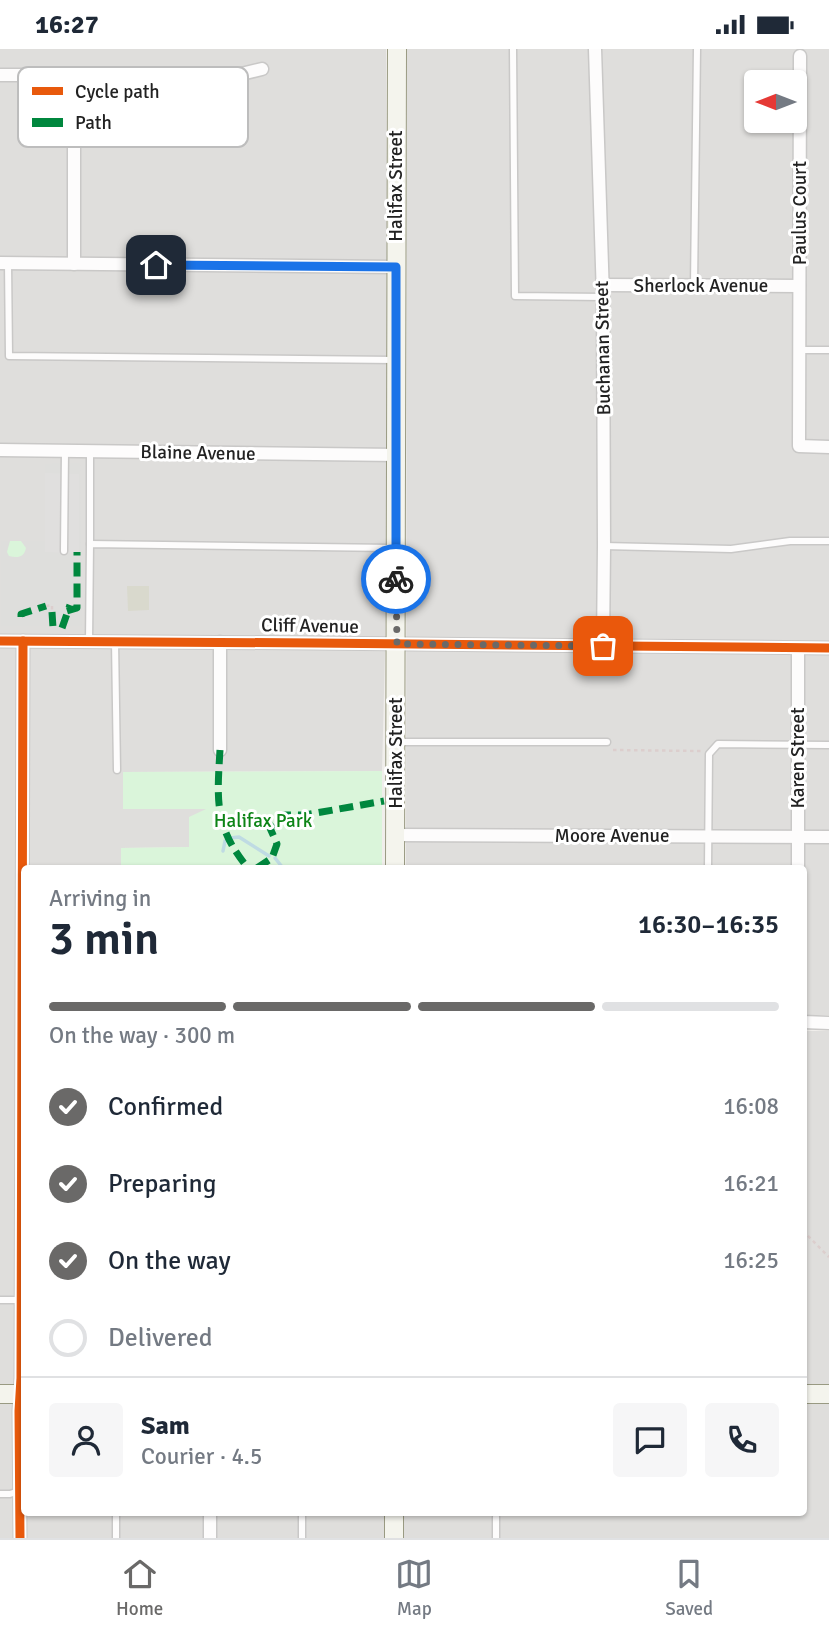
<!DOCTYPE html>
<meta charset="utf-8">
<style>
:root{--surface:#fff;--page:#f6f6f7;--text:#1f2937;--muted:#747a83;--line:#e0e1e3;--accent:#6a6968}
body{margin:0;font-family:Signika,sans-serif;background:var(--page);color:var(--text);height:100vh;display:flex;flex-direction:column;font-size:26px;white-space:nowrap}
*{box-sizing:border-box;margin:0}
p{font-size:23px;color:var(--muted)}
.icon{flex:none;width:38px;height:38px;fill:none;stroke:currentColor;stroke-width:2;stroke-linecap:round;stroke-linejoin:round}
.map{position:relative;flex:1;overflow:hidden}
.panel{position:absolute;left:21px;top:816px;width:786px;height:651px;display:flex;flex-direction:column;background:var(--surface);border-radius:7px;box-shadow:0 2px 5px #0004}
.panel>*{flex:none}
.needle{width:46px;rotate:270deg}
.fabs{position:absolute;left:744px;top:21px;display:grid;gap:14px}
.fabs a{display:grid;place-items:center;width:63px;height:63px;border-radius:7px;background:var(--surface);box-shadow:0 2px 5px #0004;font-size:35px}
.pin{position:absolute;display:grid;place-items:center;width:60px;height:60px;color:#fff;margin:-30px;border-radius:14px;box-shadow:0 4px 10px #0006}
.courier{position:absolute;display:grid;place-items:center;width:70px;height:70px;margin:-35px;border:5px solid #1a73e8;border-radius:50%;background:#fff;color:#222;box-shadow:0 2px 9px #0007}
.headline em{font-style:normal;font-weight:600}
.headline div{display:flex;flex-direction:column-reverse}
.headline{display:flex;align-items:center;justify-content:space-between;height:119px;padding:0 28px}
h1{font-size:46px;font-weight:600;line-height:52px}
.bar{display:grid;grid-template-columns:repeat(4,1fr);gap:10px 7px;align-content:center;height:84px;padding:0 28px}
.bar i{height:9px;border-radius:5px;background:var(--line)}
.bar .selected{background:var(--accent)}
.bar p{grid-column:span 4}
.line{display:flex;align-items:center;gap:18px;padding:0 28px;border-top:2px solid var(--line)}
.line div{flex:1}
.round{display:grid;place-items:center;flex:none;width:74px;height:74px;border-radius:7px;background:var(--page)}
ol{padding:0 28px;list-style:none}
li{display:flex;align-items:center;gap:21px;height:77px}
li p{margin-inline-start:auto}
li .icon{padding:7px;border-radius:50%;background:var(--accent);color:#fff;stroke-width:4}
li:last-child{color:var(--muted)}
li i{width:38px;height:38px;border:4px solid var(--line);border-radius:50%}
.status{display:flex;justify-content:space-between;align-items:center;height:49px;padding:0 35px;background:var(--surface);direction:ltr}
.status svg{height:19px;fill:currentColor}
.tab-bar{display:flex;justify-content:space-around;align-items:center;height:98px;border-top:2px solid var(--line);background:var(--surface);font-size:19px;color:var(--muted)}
.tab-bar a{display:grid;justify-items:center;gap:4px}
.tab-bar .selected{color:var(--accent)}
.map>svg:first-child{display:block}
.residential{fill:#dfdedc;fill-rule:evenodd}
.religious{fill:#dededc}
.construction{fill:#d9d9cd}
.park{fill:#daf5da}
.parking{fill:#e0dfde}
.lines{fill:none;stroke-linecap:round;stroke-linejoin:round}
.stream{stroke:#bfdbe3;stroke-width:3.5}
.lane-casing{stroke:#c9c8c7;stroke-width:9}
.street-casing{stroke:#c9c8c7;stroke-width:15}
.secondary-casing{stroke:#999a82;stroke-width:20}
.path{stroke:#dccecd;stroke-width:2.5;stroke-dasharray:3.5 3.5;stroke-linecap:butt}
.lane{stroke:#fdfcfc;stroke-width:6}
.street{stroke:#fdfcfc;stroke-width:12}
.secondary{stroke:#f4f4ed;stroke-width:18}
.quiet{stroke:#00873e;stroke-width:7;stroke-dasharray:14 7;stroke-linecap:butt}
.cycleway-casing{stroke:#fff;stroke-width:13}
.cycleway{stroke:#e8590c;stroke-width:9}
.done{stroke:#6a6968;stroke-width:7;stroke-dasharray:0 12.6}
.route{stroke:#1a73e8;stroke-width:9}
.labels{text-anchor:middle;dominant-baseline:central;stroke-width:6;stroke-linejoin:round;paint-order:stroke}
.street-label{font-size:19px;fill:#222;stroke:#fff}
.park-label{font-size:19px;fill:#0c8416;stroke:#fff}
.key{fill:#fff;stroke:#bdbdbd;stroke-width:2}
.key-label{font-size:19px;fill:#222}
</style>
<div class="status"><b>16:27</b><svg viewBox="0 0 49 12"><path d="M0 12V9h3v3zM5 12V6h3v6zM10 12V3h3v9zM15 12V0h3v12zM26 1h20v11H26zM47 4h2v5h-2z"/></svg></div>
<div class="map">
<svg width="829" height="1489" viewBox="0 0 829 1489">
<rect width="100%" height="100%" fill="#f0eeeb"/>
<g class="residential">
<path d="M0,0h386l2,306 -1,217 -5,199 -259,1v37l85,-1 -1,39 -85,1 -1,20h-97v523h-24z"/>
<path d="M407,0h422v966h-26v-147h-397zM756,33h38v39h-38z"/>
<rect x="803" y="982" width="26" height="355"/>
<path d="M0,1353h24v110h360v26h-384z"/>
<path d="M803,1354h26v135h-425v-26h399z"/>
</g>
<path class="religious" d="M80,414l2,163h-81v-85h44v-77z"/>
<path class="construction" d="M127,537h22v24l-21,1z"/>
<g class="park">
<path d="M10,492h11l5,7c-2,10 -9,10 -17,8l-2,-4z"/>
<path d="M382,722v97h-261v-20l68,-1v-30l17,-8h-83v-37z"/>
</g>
<path class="parking" d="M45,424l34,1v79l-34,-1z"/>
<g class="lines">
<g class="stream">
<path d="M230,789l9,-1 30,19"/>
<path d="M223,802l2,-10"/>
<path d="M275,809l8,10"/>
</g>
<g class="lane-casing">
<g id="lane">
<path d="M513,0l2,247 88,1"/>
<path d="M8,214l1,93 385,4"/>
<path d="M694,236l3,-236"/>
<path d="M799,301h30"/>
<path d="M90,402v93"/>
<path d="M604,497l127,3 59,-8h39"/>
<path d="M64,502l1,-100"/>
<path d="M89,592l1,-97 304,4"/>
<path d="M115,592l2,129"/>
<path d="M397,693h210"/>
<path d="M708,819l1,-114 9,-10 111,1"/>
<path d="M0,1251h21"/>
<path d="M0,1445h10l9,-3"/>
<path d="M116,1489v-26"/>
<path d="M302,1489v-26"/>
<path d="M496,1489v-21"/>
</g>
</g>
<g class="street-casing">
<g id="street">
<path d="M595,0l8,248 1,249 -1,100"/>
<path d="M800,7l-1,390 30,1"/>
<path d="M0,26h237l25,-6"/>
<path d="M0,214l396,4"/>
<path d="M74,215v-188"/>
<path d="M602,236l197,1"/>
<path d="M0,401l397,5"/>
<path d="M0,592l314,2 515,5"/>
<path d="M220,593v108"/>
<path d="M396,786l433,2"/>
<path d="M798,819v-220"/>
<path d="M803,973l26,1"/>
<path d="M20,1489l-1,-127 2,-33 2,-737"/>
<path d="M210,1489v-26"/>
</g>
</g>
<g class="secondary-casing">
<g id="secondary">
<path d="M395,819l2,-819"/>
<path d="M0,1345h24"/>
<path d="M803,1345h26"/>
<path d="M394,1463v26"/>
</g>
</g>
<g class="path">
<path d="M46,557l6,-1v7"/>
<path d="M613,701l88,1"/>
<path d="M803,1182l26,26"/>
</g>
<use href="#lane" class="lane"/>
<use href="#street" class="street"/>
<use href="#secondary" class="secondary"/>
<g class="quiet">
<path d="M67,562l10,-3v-56"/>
<path d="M52,563l1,16"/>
<path d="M21,568v-3l25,-8"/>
<path d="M62,579l8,-23"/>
<path d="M220,701c-3,50 -6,77 28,118"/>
<path d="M257,819l15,-10 5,-14 -7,-16 12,-13h23l79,-14"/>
</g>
<g class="cycleway-casing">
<g id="cycleway">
<path d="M0,592l314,2 515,5"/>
<path d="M20,1489l-1,-127 2,-33 2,-737"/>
</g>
</g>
<use href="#cycleway" class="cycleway"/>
</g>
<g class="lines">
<path class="done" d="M396,530l1,65 206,2"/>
<path class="route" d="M156,216l240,2v312"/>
</g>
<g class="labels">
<g class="street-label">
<text transform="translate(396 137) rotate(-90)">Halifax Street</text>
<text transform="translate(800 164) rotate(-90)">Paulus Court</text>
<text x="701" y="237">Sherlock Avenue</text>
<text transform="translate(603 299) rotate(-91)">Buchanan Street</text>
<text transform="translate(198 404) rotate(1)">Blaine Avenue</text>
<text transform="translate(310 577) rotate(1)">Cliff Avenue</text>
<text transform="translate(396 704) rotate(-90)">Halifax Street</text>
<text transform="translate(798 709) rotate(-90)">Karen Street</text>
<text x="612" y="787">Moore Avenue</text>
</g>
<g class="park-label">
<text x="263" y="772">Halifax Park</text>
</g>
</g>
<rect x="18" y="18" width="230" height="80" rx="10" class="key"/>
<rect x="32" y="38" width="31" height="8" fill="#e8590c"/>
<rect x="32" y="69" width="31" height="9" fill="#00873e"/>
<g class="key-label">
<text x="75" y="49">Cycle path</text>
<text x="75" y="80">Path</text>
</g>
</svg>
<div class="fabs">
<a><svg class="needle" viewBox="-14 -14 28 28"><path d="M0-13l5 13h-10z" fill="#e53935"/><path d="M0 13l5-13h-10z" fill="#747a83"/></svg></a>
</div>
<div class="pin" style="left:603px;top:597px;background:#ea580c"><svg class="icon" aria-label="bag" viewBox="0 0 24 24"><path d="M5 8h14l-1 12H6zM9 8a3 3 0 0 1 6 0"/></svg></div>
<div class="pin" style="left:156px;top:216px;background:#1f2937"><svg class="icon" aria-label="home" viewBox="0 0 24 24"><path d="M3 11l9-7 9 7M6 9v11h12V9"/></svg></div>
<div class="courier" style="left:396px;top:530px"><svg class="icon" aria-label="bike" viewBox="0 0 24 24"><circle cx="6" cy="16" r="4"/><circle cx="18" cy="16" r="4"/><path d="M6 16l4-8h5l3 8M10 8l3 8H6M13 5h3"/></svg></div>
<section class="panel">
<div class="headline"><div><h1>3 min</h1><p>Arriving in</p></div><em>16:30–16:35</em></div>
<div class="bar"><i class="selected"></i><i class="selected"></i><i class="selected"></i><i></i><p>On the way · 300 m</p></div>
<ol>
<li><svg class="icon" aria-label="check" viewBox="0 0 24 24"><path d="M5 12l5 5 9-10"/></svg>Confirmed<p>16:08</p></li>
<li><svg class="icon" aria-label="check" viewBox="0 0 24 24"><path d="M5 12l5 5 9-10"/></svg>Preparing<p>16:21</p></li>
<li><svg class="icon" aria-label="check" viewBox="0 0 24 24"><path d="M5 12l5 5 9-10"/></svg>On the way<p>16:25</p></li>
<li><i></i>Delivered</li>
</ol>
<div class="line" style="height:126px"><a class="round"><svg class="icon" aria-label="person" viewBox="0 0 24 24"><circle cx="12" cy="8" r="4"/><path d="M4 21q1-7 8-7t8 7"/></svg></a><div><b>Sam</b><p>Courier · 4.5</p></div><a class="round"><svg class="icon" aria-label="chat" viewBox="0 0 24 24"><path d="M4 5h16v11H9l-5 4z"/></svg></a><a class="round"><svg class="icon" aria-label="phone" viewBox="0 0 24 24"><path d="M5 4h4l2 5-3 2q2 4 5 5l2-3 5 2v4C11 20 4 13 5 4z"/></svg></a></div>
</section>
</div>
<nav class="tab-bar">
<a class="selected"><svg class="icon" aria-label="home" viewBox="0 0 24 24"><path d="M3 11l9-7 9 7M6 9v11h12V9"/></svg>Home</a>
<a><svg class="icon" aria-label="map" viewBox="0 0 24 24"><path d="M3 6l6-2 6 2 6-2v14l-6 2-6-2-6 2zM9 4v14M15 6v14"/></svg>Map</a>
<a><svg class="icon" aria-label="saved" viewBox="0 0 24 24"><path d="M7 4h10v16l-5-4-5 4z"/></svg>Saved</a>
</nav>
